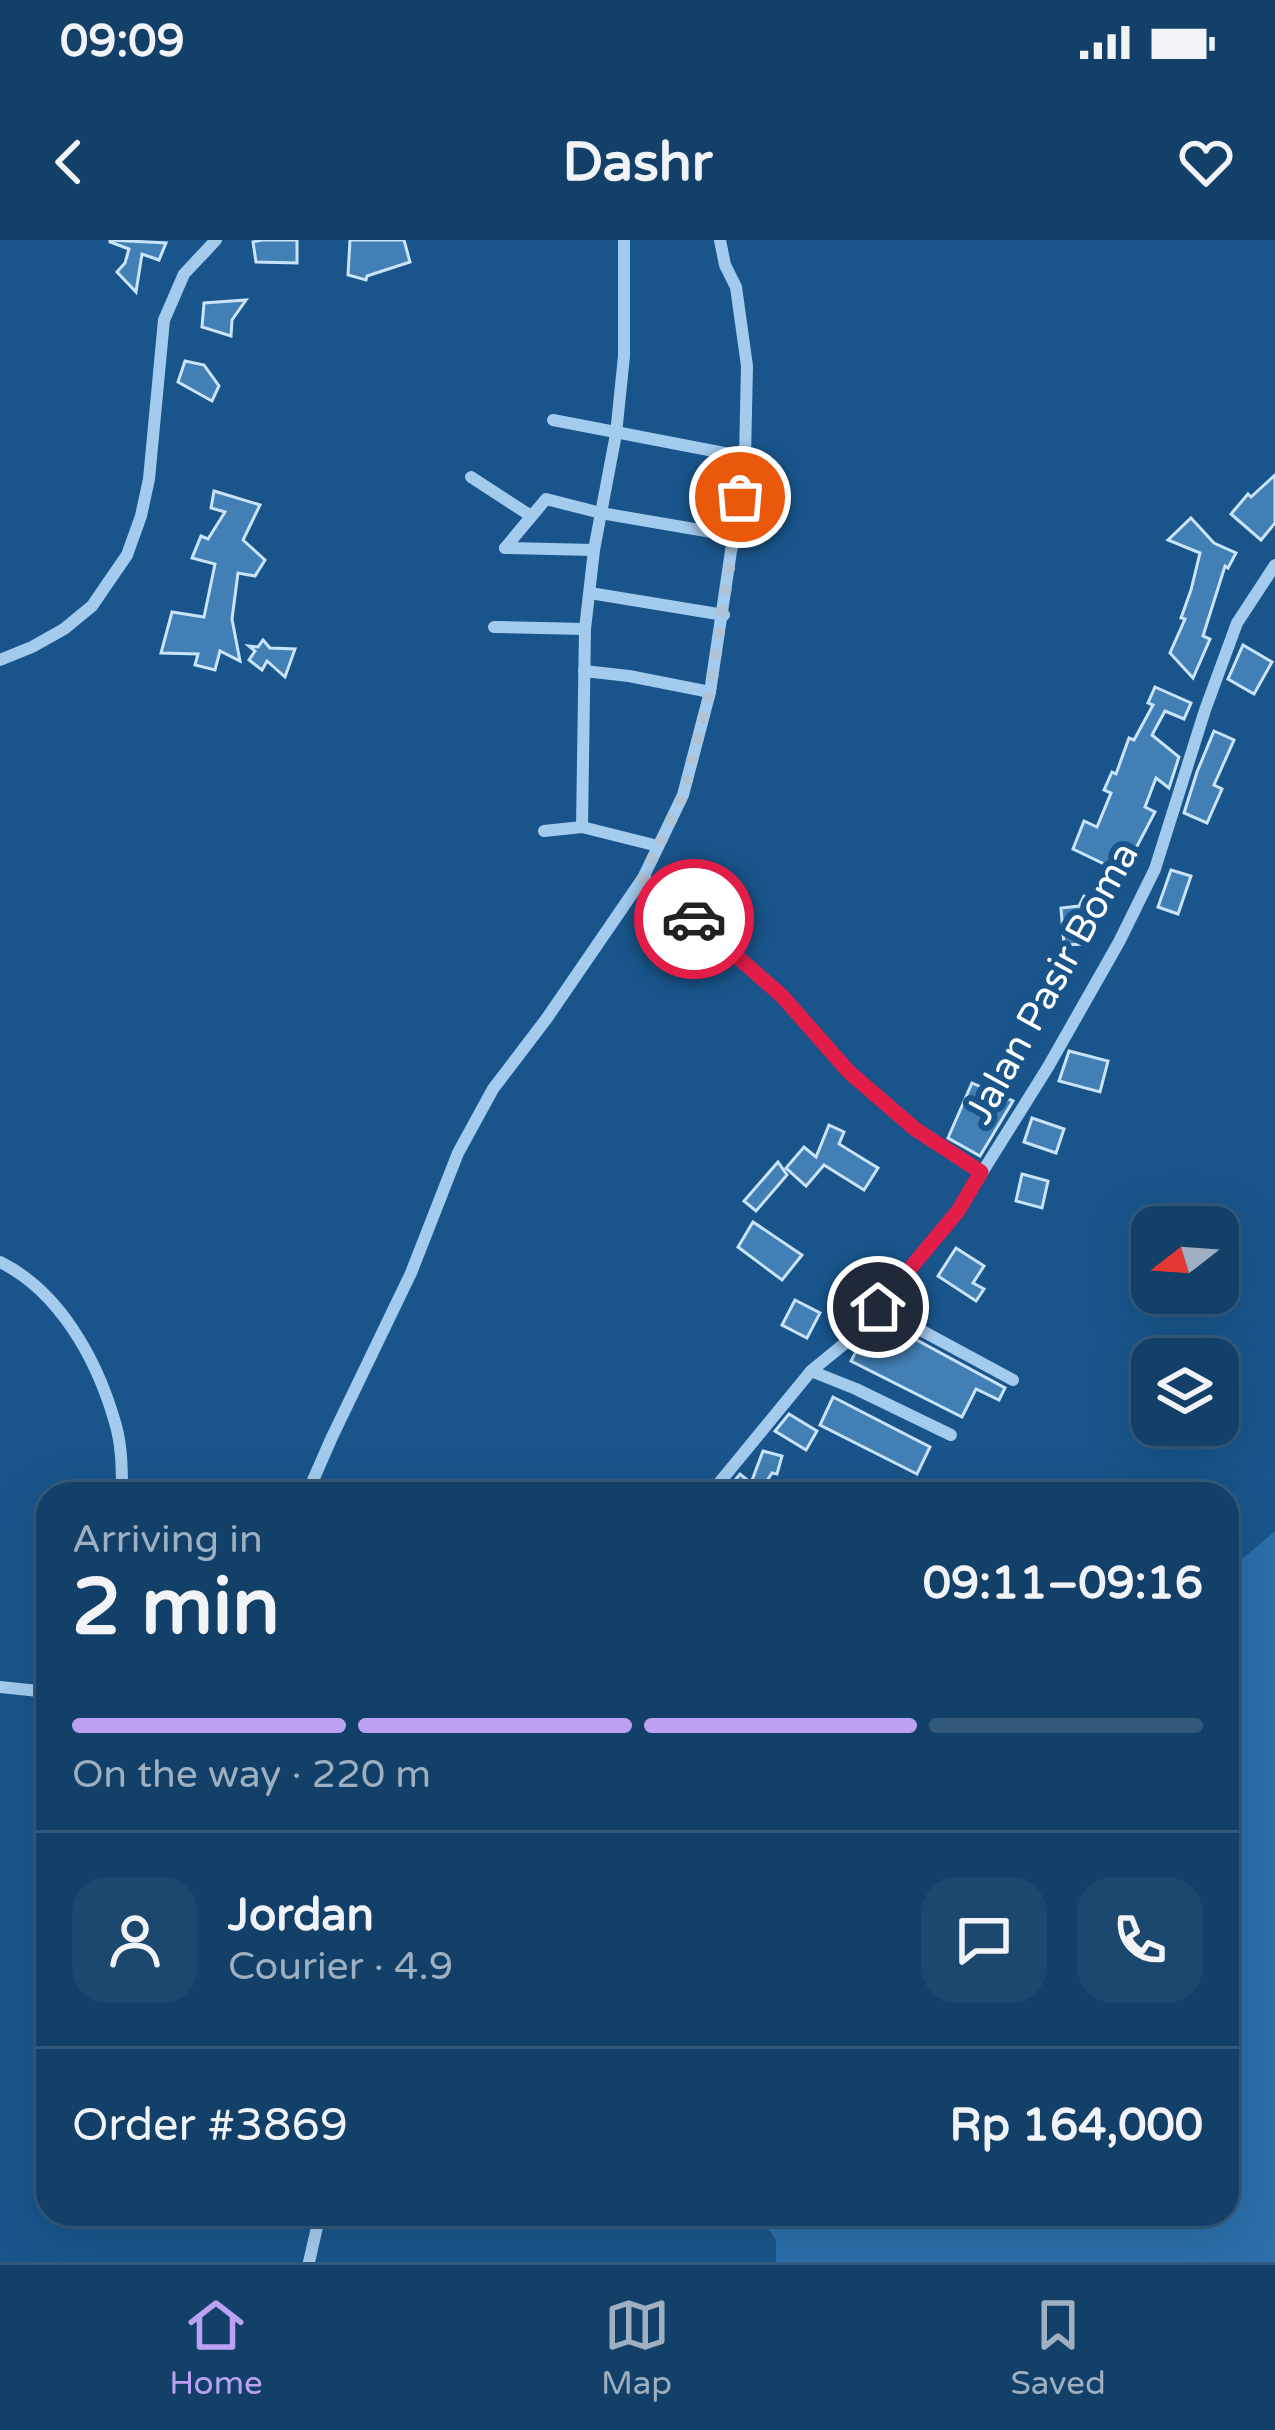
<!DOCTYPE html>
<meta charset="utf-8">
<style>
:root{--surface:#134068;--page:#1c476e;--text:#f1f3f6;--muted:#9dafc0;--line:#32597c;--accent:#bca0f2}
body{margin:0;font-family:"Varela Round",sans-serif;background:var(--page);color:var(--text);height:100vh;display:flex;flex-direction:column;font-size:45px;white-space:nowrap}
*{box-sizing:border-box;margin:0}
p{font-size:39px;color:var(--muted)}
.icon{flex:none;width:66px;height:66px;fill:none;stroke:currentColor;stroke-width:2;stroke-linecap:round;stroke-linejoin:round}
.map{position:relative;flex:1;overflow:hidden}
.side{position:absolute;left:36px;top:1242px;width:1203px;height:744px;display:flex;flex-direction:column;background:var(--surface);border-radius:36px;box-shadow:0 12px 48px #0002,0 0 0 3px var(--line)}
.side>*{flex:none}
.needle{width:78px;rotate:253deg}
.controls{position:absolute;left:1131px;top:966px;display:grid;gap:24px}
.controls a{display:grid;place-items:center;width:108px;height:108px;border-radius:24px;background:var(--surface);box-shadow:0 12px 48px #0002,0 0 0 3px var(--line);font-size:60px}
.pin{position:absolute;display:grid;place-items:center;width:102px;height:102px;color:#fff;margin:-51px;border:6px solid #fff;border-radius:50%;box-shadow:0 3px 12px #0007}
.courier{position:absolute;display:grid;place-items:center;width:120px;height:120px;margin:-60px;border:9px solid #e11d48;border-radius:50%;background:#fff;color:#222;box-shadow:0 3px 15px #0007}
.summary em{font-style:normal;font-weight:700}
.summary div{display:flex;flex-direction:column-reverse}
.summary{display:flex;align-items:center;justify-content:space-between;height:204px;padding:0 36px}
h1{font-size:78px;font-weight:700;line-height:90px}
.bar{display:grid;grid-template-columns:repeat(4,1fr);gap:18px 12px;align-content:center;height:144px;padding:0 36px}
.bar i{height:15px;border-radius:9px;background:var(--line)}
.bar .active{background:var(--accent)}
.bar p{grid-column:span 4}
.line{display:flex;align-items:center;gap:30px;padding:0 36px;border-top:3px solid var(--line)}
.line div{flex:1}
.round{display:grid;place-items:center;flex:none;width:126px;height:126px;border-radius:36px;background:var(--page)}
.status{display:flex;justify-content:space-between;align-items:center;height:84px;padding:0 60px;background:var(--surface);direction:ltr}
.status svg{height:33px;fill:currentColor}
header{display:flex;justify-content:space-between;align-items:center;height:156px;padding:0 36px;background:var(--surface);font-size:54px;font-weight:700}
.dock{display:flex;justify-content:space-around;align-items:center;height:168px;border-top:3px solid var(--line);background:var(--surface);font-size:33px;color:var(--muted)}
.dock a{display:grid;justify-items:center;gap:6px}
.dock .active{color:var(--accent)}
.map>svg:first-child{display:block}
.green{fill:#2c6faa}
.building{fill:#427fb4;stroke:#c9e3fa;stroke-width:3}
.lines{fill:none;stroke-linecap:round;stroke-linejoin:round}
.minor{stroke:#a3cbee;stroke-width:12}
.done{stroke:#aec4d6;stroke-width:12;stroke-dasharray:0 21.6}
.route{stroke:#e11d48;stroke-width:15}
.labels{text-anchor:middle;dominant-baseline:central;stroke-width:12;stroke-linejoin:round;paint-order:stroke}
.street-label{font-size:39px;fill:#fff;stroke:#19558b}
</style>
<div class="status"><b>09:09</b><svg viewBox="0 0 49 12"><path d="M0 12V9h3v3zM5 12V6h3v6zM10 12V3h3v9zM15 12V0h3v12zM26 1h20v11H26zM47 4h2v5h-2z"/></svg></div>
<header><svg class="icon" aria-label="back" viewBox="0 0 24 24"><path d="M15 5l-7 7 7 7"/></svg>Dashr<svg class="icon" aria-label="heart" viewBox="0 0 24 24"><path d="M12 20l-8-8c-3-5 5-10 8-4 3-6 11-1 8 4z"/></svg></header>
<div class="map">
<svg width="1275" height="2022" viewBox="0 0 1275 2022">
<rect width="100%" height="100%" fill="#19558b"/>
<path class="green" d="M1275,1291v731h-499v-22l-18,-26h469v-642z"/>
<g class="building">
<path d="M110,0l56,3 -7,17 -17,-6 -6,38 -19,-20 8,-9 4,-14 -19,-7z"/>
<path d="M262,0h35v23l-41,-1 -3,-20z"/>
<path d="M350,0h54l6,22 -43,14 -1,4 -18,-5z"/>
<path d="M246,60l-14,20 -1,16 -29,-9 2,-24z"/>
<path d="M185,121l19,4 15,21 -7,15 -34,-19z"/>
<path d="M1275,235v48l-14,17 -30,-26 17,-20 3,3z"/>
<path d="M214,251l46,14 -17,35 22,20 -10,16 -17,-3 -6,46 8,42 -20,-10 -5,19 -20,-5 3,-11 -37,-1 11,-41 32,5 11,-53 -23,-6 9,-22 7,3 17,-27 -14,-4z"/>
<path d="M1191,278l23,25 22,10 -8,15 -3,-2 -22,70 7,3 -17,39 -23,-25 15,-34 -4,-1 10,-28 9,-37 -32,-13z"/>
<path d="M263,400l7,8 25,1 -10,28 -18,-16 -5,9 -13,-10 6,-9 -6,-5 9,1z"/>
<path d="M1243,405l29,17 -18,32 -26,-15z"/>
<path d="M1155,447l36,16 -7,16 -19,-8 -13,24 27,22 -10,31 -13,-10 -11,29 10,5 -32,61 -50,-24 11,-28 13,6 14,-34 -7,-3 8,-18 4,2 13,-36 5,2 19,-35 -5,-2z"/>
<path d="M1214,491l20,9 -20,45 8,4 -15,34 -23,-10 13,-41z"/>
<path d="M1171,630l20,6 -13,38 -20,-7z"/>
<path d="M1084,656l19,10 -18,38 -21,1 -3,-37 18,-2z"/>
<path d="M1069,811l39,10 -8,31 -41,-11z"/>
<path d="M972,843l41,18 -33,55 -32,-18z"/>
<path d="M1032,878l32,11 -8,24 -32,-11z"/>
<path d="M829,885l15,7 -5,12 39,24 -14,22 -40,-25 -18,21 -20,-18 18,-21 12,10z"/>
<path d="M778,922l9,13 -31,36 -12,-10z"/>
<path d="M1022,934l26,7 -6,27 -26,-7z"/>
<path d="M753,982l49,33 -20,25 -44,-33z"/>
<path d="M956,1008l28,18 -11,17 11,6 -8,12 -38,-25z"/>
<path d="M795,1060l25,13 -13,25 -25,-13z"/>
<path d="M880,1080l125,68 -6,12 -23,-11 -14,28 -111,-56 9,-17 6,-4z"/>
<path d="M833,1157l97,50 -13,27 -97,-49z"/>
<path d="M789,1174l28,17 -11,19 -31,-19z"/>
<path d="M763,1211l19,5 -5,18 -5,-1 -11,17 6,4h-33l-7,-4 13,-16 11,9z"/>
</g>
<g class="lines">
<g class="minor">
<path d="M553,180l192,37"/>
<path d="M471,237l60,39"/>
<path d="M505,308l41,-49 55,14 134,23"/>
<path d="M505,308l89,2"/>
<path d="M590,353l134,22"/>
<path d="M494,387l91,2"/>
<path d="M0,420l32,-13 32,-18 28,-23 35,-51 14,-39 8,-37 15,-159 20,-46 32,-34"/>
<path d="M584,431l45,5 81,16"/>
<path d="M582,587l3,-198 9,-79 22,-116 8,-78v-116"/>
<path d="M544,591l38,-4 76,19"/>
<path d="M643,638l67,53 72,65 67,76 66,57 66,43"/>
<path d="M0,1022c59,29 96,96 114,157 8,24 8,50 8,75"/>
<path d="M878,1067l135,73"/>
<path d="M811,1131l45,18 95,46"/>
<path d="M307,1254l25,-57 79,-164 47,-120 35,-64 54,-71 96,-140 40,-83 27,-103 35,-235 2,-91 -11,-79 -11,-22 -5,-25"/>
<path d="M710,1254l101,-123 38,-31 109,-129 90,-144 71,-125 36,-73 50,-159 32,-87 38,-58"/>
<path d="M0,1447l48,5"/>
<path d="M309,2022l11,-48"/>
</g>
</g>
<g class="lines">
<path class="done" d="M694,679l-51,-41 40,-83 27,-103 30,-195"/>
<path class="route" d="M694,679l88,77 67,76 66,57 66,43 -23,39 -80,96"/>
</g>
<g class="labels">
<g class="street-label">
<text transform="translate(1052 743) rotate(-61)">Jalan Pasir Boma</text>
</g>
</g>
</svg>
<div class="controls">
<a><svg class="needle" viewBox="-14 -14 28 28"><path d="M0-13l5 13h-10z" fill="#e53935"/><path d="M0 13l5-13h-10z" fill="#9dafc0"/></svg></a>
<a><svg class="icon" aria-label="layers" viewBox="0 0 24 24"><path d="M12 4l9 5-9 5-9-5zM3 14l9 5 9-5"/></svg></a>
</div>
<div class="pin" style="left:740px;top:257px;background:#ea580c"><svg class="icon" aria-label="bag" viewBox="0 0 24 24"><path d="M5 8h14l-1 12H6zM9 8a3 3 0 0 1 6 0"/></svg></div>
<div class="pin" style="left:878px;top:1067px;background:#1f2937"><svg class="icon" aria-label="home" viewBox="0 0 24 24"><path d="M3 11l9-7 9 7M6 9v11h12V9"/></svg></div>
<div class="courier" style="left:694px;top:679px"><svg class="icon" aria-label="car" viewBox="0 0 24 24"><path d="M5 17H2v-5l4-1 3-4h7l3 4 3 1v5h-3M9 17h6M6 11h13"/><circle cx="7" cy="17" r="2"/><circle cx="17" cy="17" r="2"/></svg></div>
<section class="side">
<div class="summary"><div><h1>2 min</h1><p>Arriving in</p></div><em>09:11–09:16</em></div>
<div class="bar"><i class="active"></i><i class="active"></i><i class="active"></i><i></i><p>On the way · 220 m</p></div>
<div class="line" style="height:216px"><a class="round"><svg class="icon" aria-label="person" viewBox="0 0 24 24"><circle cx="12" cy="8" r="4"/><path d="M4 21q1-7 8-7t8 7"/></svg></a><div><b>Jordan</b><p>Courier · 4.9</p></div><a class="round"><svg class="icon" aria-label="chat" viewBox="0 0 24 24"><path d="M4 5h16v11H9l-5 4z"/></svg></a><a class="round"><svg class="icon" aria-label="phone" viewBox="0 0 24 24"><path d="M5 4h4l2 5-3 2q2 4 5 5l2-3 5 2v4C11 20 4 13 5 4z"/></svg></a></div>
<div class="line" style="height:156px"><div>Order #3869</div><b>Rp 164,000</b></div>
</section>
</div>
<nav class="dock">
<a class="active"><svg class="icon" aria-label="home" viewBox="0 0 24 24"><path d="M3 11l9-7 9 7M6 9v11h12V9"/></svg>Home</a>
<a><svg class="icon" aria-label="map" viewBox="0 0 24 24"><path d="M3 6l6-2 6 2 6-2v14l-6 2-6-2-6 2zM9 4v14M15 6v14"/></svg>Map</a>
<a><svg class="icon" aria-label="saved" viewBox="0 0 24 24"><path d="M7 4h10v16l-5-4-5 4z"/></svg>Saved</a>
</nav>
